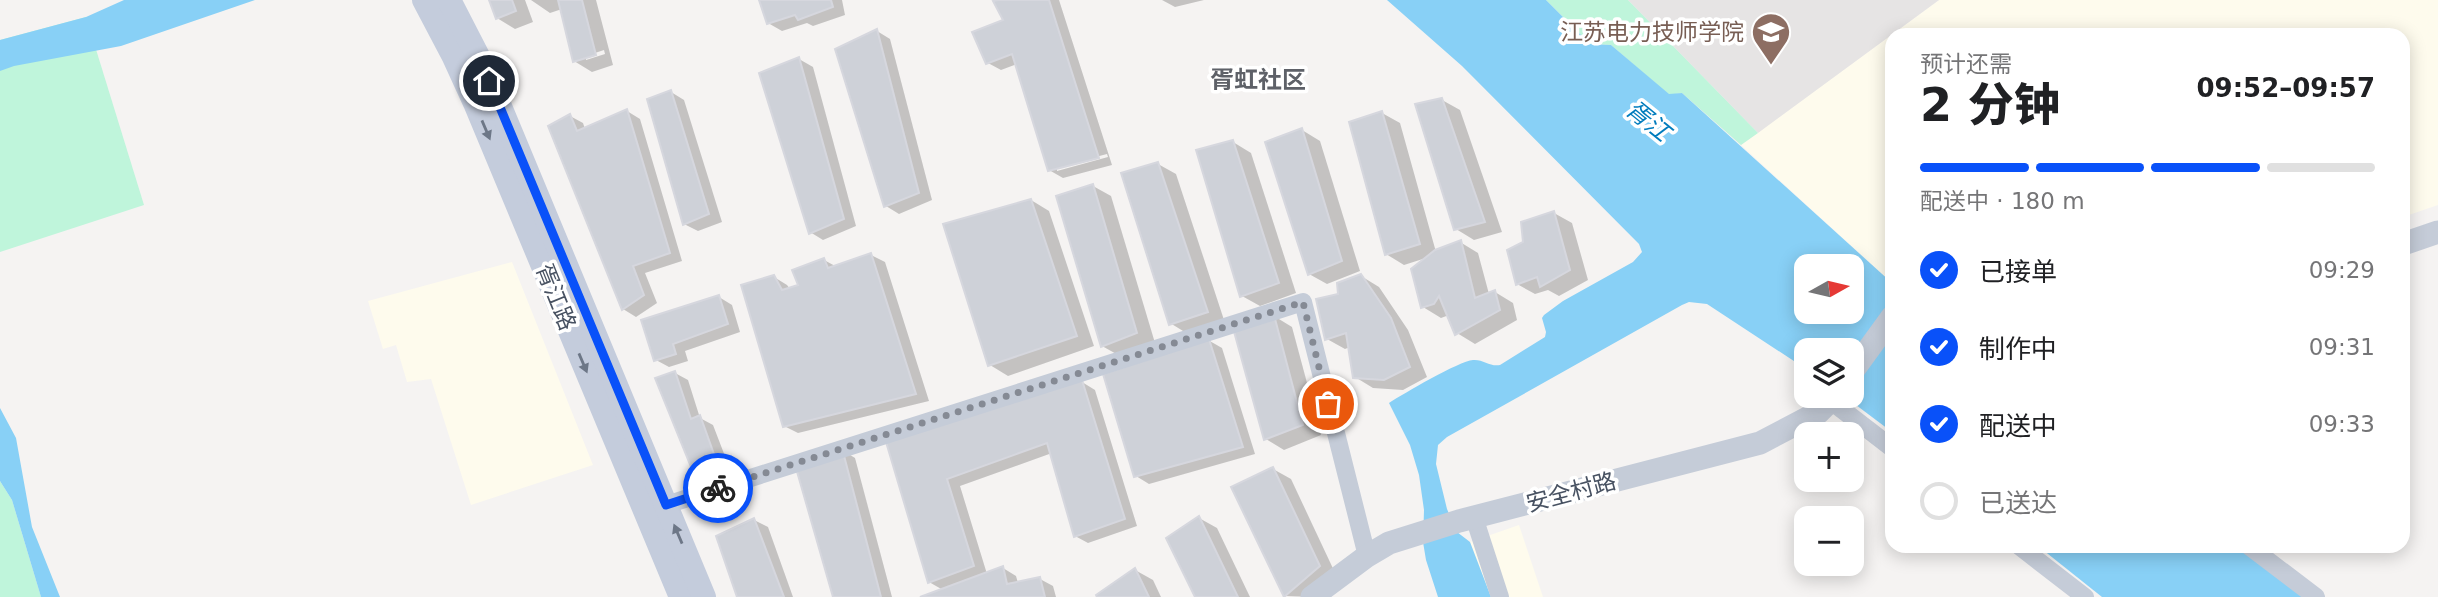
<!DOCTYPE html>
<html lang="zh">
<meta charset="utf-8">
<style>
:root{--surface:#fff;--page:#f2f2f2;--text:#202124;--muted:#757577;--line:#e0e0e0;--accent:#0951f9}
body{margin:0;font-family:"DejaVu Sans","Noto Sans SC",sans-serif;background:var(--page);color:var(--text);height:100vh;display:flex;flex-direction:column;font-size:26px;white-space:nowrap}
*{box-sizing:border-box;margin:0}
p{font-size:23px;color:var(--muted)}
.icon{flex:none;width:38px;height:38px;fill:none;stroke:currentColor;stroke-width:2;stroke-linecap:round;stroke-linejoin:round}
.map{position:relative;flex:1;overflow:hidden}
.panel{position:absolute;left:1885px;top:28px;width:525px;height:525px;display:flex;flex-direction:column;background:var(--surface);border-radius:21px;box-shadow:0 4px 18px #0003}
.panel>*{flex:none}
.needle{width:46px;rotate:82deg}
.controls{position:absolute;left:1794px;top:254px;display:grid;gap:14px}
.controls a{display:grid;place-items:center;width:70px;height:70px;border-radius:14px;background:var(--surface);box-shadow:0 4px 18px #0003;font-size:35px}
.pin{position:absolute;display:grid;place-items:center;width:60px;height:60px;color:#fff;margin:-30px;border:4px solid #fff;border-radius:50%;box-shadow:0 2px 7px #0007}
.courier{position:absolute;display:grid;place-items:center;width:70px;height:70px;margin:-35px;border:5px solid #0951f9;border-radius:50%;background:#fff;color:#222;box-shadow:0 2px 9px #0007}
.head em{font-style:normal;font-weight:800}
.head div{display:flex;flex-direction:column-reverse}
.head{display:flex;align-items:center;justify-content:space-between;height:119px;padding:0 35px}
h1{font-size:46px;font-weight:800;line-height:52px}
.bar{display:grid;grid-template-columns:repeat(4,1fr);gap:10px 7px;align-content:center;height:84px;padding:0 35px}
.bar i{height:9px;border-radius:5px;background:var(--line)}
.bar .selected{background:var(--accent)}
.bar p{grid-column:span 4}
ol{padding:0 35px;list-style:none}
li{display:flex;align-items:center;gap:21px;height:77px}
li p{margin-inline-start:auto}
li .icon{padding:7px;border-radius:50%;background:var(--accent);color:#fff;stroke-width:4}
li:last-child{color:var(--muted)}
li i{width:38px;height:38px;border:4px solid var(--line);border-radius:50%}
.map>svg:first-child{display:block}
.commercial{fill:#fefbed}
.education{fill:#e6e4e4}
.green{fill:#bff5db}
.water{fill:#88d0f6;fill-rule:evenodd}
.shadow{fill:#0003;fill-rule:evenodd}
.building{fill:#ced1d8;stroke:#d6d7de;stroke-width:2}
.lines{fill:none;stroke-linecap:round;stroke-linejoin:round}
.minor{stroke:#c5ccd8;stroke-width:18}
.tertiary{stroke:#c5ccd8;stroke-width:23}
.secondary{stroke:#c4ccdc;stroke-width:24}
.oneway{fill:#6d7787}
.done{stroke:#858a94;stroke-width:7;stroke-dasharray:0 12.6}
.route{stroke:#0951f9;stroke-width:9}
.labels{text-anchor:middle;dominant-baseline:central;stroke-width:7;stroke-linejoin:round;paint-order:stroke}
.education-label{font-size:23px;fill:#785e54;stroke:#fff;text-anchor:end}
.street-label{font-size:23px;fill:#485262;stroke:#fff}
.neighbourhood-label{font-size:24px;font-weight:bold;fill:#5e6168;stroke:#fff}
.water-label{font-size:24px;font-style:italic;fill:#007cbd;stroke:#fff}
</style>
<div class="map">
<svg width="2438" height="597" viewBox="0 0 2438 597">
<rect width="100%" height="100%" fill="#f5f3f2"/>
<g class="commercial">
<path d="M1939,0h499v205l-35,12v-182h-511v248l-151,-138z"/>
<path d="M512,262l81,203 -122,40 -40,-126 -24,3 -11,-37 -13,4 -15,-48z"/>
<path d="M1519,525l24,72h-52l-21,-55z"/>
</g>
<path class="education" d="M1628,0h311l-181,133z"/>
<g class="green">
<path d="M1546,0h82l130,133 -17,12 -59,-52 -13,2 -58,-50 -21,-1z"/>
<path d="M86,17l58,188 -144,47v-212z"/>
<path d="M0,481l12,19 29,97h-41z"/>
</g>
<g class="water">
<path d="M124,0h131l-134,46 -107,20 -14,5v-31l86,-23z"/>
<path d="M1387,0h159l44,44 21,1 58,49 13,-1 210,190v149l-48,-36h8v-46h-46v19l-99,-65 -18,-2 -7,3 -235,132 -9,8 -2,19 11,45 10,23 13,10 21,55h-53l-12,-37 -3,-18 1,-32 -5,-35 -9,-30 -21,-42c14,-9 70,-42 84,-43 10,-1 17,7 27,5l45,-28 1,-5 -4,-14 2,-3 19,-14 70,-39 9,-10 -3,-8 -177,-178zM1806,266h46v46h-46z"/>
<path d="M0,408l16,30 16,89 28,70h-19l-29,-97 -12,-19z"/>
<path d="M2038,546h203l67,51h-206z"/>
</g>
<g class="shadow">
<path d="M491,0h34l8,22 -18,7 -18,-11z"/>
<path d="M531,0h65l17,65 -21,7 -18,-11 -12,-52 -12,4zM604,50l1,4 -19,6v-4z"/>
<path d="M761,0h81l3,15 -32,11 -6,-3 -25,8 -14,-8z"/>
<path d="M1003,0h56l53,165 -49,13 -14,-8 -32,-106 -16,6 -13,-7 17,-42zM1107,154l1,3 -51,14v-4z"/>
<path d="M1162,0h42l-29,7z"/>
<path d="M877,31l13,8 42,161 -33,14 -13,-8 -49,-157z"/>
<path d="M799,59l14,8 43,159 -33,14 -13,-8z"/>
<path d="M671,92l13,8 38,122 -24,9 -14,-7z"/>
<path d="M1442,100l18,10 42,122 -28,8 -18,-11z"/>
<path d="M627,111l13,8 42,142 -37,12 12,30 -21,14 -13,-8 -53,-193 13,7 2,6z"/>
<path d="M1382,113l18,10 36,129 24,-10 18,11 11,41 6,-2 18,11 4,17 -42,24 -18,-11 -8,-18 -8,3 -18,-11 6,-50 -25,8 -18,-11z"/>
<path d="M1302,130l18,11 40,130 -33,13 -18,-10z"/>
<path d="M1233,142l18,11 45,140 -36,13 -18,-10z"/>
<path d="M1158,164l18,10 49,149 -37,11 -18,-11z"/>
<path d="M1093,186l18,10 44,147 -35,13 -18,-10z"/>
<path d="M1031,200l18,11 45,135 -86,30 -18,-11z"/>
<path d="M1554,213l18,10 16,57 -29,16 -11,-6 -13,4 -18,-10z"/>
<path d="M871,255l14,7 44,139 -131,32 -14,-7 -10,-149 13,8 3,4 10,-3 24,-26 13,7z"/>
<path d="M1361,276l18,11 29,43 19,47 -24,13 -30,-2 -18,-11 -5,-30 -5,2 -18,-10 13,-44z"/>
<path d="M719,297l13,8 8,27 -55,19 3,10 -19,6 -13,-7z"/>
<path d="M1274,316l18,11 29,108 -37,15 -18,-11 -30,-110z"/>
<path d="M1208,340l14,8 33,106 -106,30 -13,-8z"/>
<path d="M675,373l13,7 12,38 13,7 15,39 -22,10 -14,-8z"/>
<path d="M1082,382l13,8 42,136 -49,17 -13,-7 -23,-83 -92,33 27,88 16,-6 13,8 2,7 22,-4 13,7 3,11h-131l18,-7 -14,-8 -41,-139z"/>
<path d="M842,450l13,8 37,139h-58z"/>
<path d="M1273,469l18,10 46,98 -24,20 -28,-1z"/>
<path d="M1199,518l18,10 33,69h-53z"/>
<path d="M754,520l14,7 25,70h-54z"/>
<path d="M1135,570l18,10 8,17h-62z"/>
</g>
<g class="building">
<path d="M489,0h23l4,11 -20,8z"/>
<path d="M558,0h24l14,55 -23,7z"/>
<path d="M759,0h72l2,7 -35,13 -3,-5 -28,9z"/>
<path d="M998,0h51l50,158 -51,13 -36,-117 -26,10 -14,-32 31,-12 -10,-19z"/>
<path d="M877,29l42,164 -35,14 -49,-158z"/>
<path d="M799,57l45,162 -35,15 -50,-161z"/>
<path d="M671,90l38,124 -26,11 -36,-126z"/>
<path d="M1442,98l43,124 -31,8 -39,-126z"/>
<path d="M627,109l43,144 -37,13 11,29 -22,15 -74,-184 22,-12 7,17z"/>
<path d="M1382,111l38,133 -35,11 -36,-133z"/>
<path d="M1302,128l40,133 -34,14 -43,-133z"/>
<path d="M1233,140l46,143 -39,14 -44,-147z"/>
<path d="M1158,162l50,150 -39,13 -48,-152z"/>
<path d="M1093,184l44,149 -36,14 -45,-151z"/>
<path d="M1031,199l46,137 -89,30 -45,-142z"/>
<path d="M1554,211l16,59 -30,17 -3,-10 -21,8 -9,-35 16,-8 -2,-20z"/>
<path d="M1461,240l14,58 20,-8 5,20 -45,25 -16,-39 -5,8 -13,4 -10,-39 24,-19z"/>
<path d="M871,253l45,141 -133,33 -42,-142 33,-10 8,15 16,-5 -6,-15 32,-12 4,10z"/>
<path d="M1361,274l30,44 19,49 -26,13 -31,-2 -7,-45 -21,7 -9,-41 22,-5 -1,-11z"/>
<path d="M719,295l9,29 -55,20 3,10 -22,7 -13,-41z"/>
<path d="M1274,315l29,110 -39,15 -31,-112z"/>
<path d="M1209,339l34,108 -109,30 -31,-103z"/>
<path d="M675,371l16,48 9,-4 15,42 -24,10 -36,-89z"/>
<path d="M1082,380l43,139 -51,18 -27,-94 -100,36 27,87 -46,17 -42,-141z"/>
<path d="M842,448l39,149h-48l-37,-129z"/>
<path d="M1273,467l47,99 -36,31 -53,-110z"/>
<path d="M1199,516l39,81h-43l-29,-59z"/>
<path d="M754,518l30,79h-47l-21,-61z"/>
<path d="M1003,566l4,18 33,-7 5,20h-125z"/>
<path d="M1135,568l14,29h-52l-1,-2z"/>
</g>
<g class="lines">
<g class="minor">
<path d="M1831,401l61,47"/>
<path d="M666,505l637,-203 64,254"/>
<path d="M1474,517l26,80"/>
<path d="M2019,546l66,51"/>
<path d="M2249,546l67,51"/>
</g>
<g class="tertiary">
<path d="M2403,244l35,-12"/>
<path d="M1852,372l40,-55"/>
<path d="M1312,597l55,-41 22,-13 70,-22 301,-78 59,-31 16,-16"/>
</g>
<g class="secondary">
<path d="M424,0l30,57 21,46 206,494"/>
<path d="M449,0l35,68 220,529"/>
</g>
</g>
<defs><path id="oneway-solid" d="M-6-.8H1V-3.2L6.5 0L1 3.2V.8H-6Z" transform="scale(1.75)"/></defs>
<g class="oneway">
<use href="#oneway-solid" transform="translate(486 130) rotate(67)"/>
<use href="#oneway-solid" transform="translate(583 363) rotate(67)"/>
<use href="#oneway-solid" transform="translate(678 534) rotate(-113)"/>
</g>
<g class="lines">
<path class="done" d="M718,488l585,-186 25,102"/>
<path class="route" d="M489,81l177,424 52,-17"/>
</g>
<defs>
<g id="university-pin" transform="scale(2.0125)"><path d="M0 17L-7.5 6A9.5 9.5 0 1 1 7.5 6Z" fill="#8d6e63" stroke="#fff"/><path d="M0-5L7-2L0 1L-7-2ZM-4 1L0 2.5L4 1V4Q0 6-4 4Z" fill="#fff"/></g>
</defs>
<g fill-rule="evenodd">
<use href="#university-pin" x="1771" y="32"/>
</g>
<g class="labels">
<g class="education-label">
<text x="1744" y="32">江苏电力技师学院</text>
</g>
<g class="street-label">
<text transform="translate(556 297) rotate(68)">胥江路</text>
<text transform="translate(1571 492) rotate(-15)">安全村路</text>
</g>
<g class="neighbourhood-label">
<text x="1258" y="80">胥虹社区</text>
</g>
<g class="water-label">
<text transform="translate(1648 121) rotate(39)">胥江</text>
</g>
</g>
</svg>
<div class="controls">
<a><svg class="needle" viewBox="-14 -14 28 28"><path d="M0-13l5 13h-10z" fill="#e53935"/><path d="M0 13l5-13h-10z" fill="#757577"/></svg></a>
<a><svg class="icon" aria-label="layers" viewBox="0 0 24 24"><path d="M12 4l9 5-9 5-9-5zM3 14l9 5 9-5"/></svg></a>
<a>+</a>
<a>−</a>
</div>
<div class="pin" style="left:1328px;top:404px;background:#ea580c"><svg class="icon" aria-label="bag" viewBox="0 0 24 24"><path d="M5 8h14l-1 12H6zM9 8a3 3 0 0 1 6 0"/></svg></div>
<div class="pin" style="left:489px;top:81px;background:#1f2937"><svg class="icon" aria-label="home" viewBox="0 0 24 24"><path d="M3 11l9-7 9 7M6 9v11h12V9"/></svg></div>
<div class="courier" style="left:718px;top:488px"><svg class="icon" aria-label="bike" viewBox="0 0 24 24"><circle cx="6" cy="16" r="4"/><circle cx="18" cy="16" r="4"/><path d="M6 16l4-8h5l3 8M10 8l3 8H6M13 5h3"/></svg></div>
<section class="panel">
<div class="head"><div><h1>2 分钟</h1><p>预计还需</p></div><em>09:52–09:57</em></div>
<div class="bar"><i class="selected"></i><i class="selected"></i><i class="selected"></i><i></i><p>配送中 · 180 m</p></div>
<ol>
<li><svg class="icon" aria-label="check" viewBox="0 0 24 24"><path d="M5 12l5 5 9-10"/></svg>已接单<p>09:29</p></li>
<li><svg class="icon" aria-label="check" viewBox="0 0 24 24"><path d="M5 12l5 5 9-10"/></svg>制作中<p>09:31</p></li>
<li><svg class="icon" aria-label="check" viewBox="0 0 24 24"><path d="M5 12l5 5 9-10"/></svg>配送中<p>09:33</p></li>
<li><i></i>已送达</li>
</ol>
</section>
</div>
